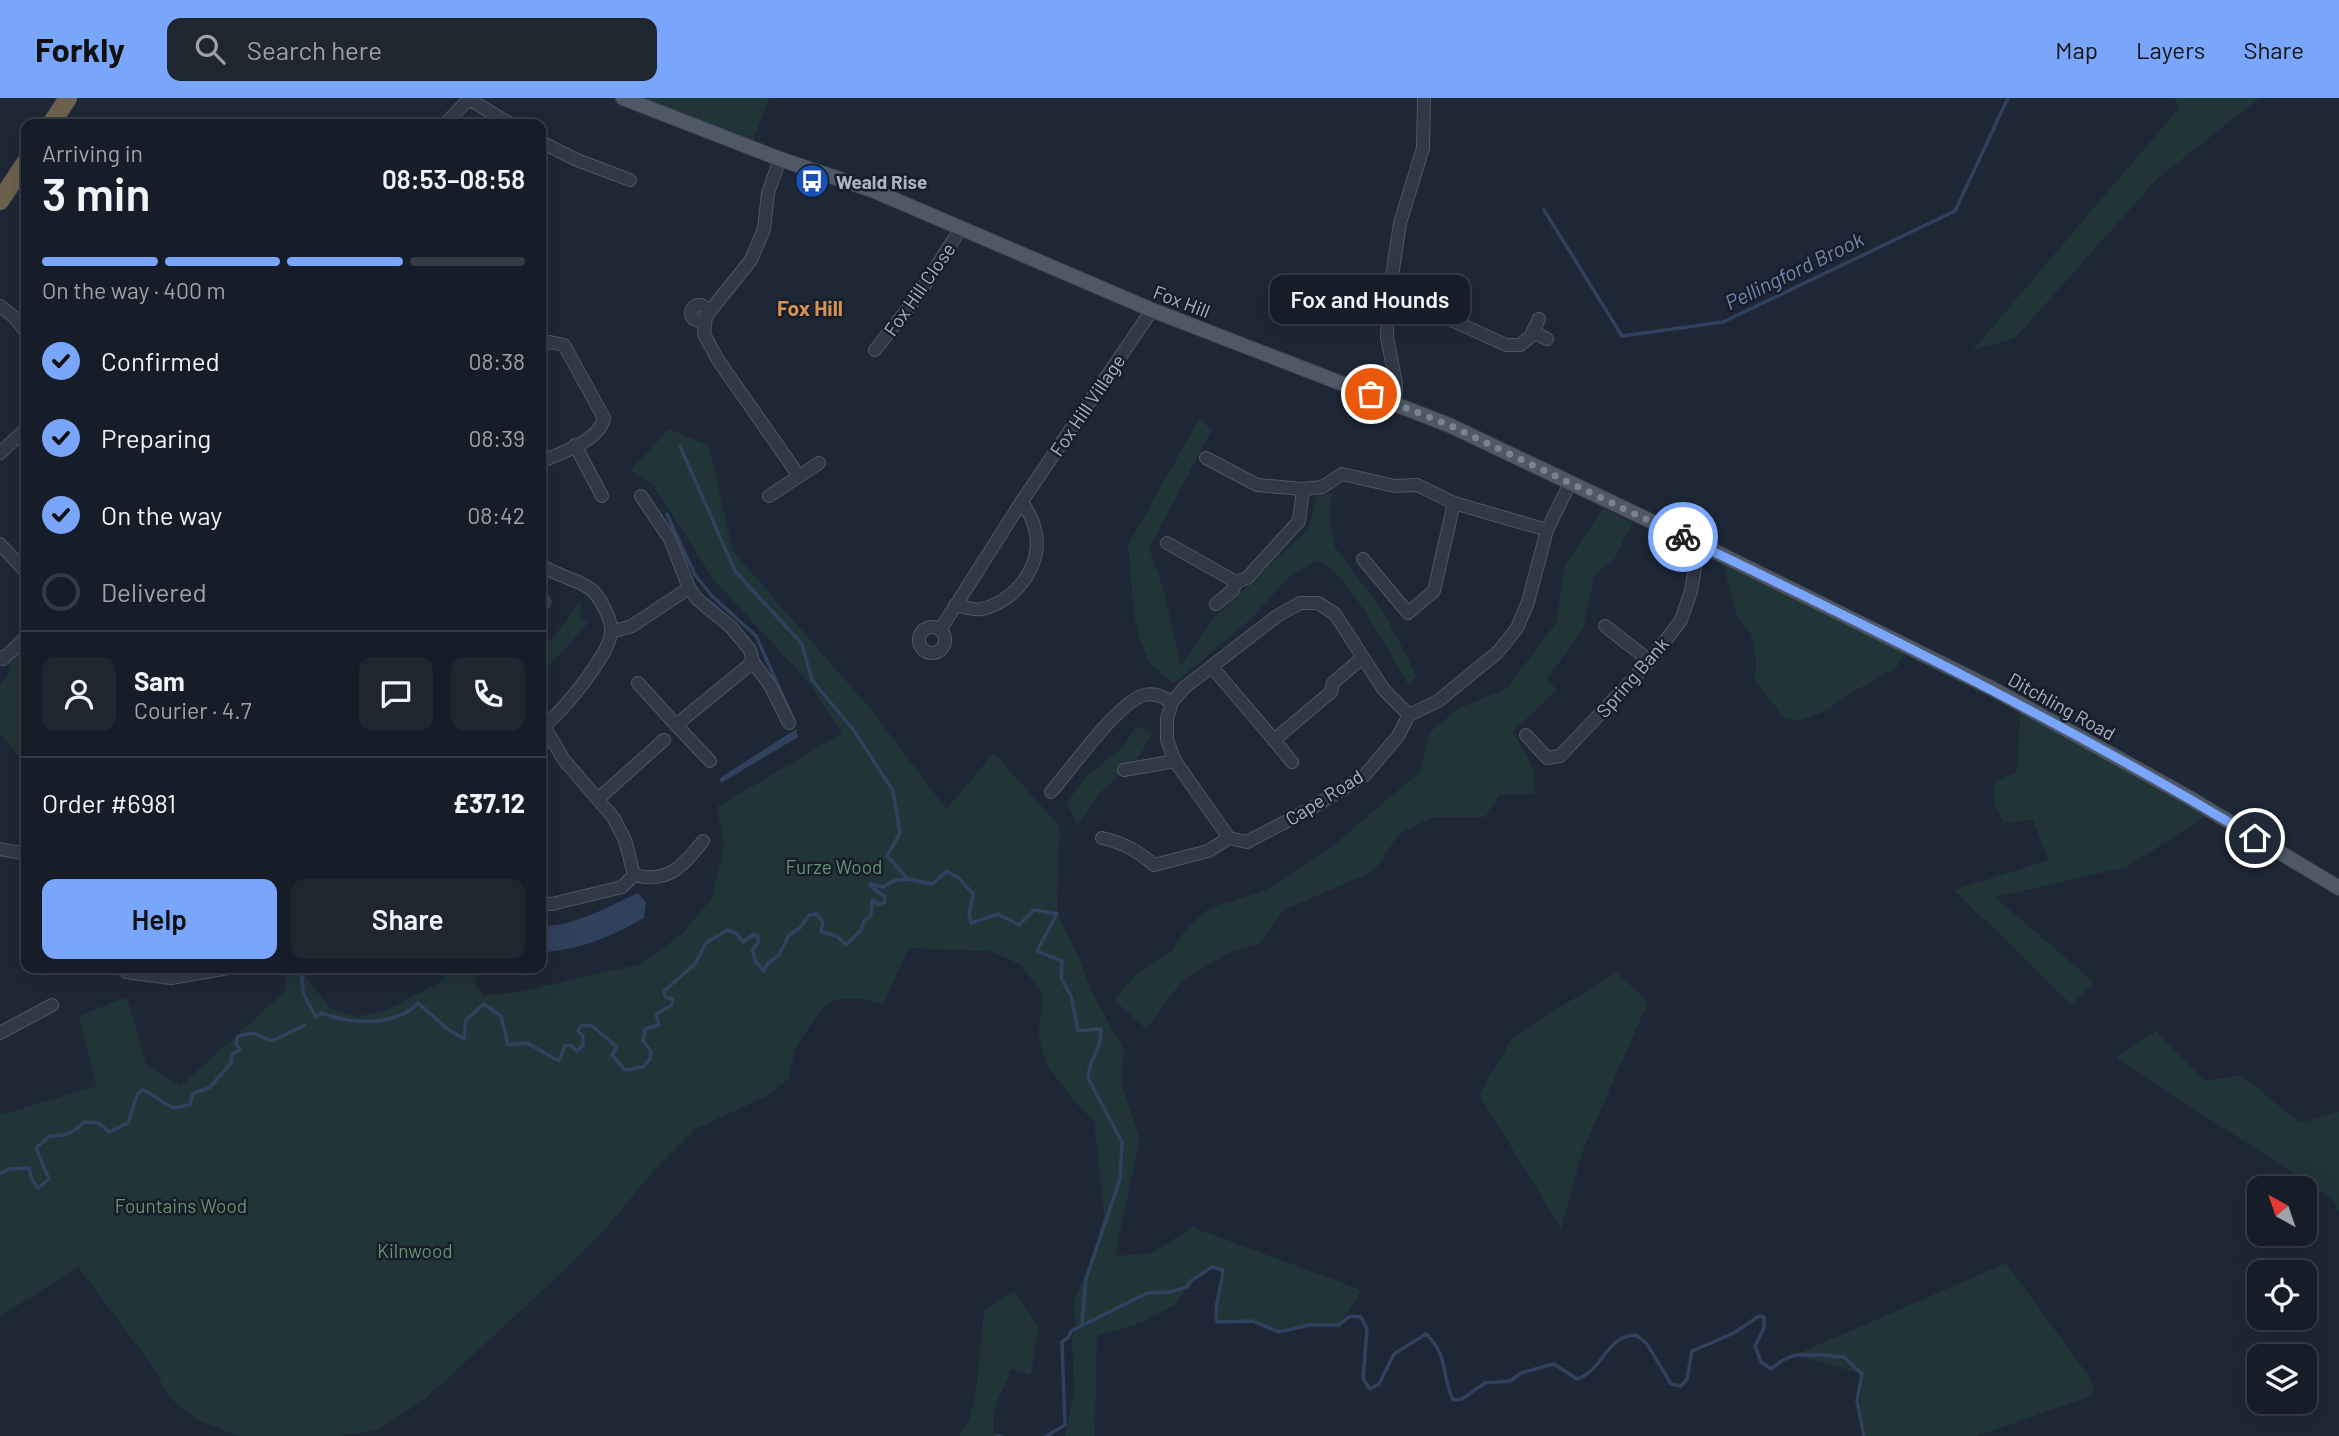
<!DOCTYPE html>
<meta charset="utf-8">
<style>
:root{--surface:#161d28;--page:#1f2630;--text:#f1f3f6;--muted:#9ea2a8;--line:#353b45;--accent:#79a5fa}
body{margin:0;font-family:Barlow,sans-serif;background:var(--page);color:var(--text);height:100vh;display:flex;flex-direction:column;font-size:26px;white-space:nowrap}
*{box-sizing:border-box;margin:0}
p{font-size:23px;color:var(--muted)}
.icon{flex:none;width:38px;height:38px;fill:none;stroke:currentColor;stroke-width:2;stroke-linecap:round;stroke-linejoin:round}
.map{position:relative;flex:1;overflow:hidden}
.side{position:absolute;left:21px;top:21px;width:525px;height:854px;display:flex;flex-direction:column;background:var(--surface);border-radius:14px;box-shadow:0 7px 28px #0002,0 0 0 2px var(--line)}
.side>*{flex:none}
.needle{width:46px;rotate:320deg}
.controls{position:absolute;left:2247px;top:1078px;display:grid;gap:14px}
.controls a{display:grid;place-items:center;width:70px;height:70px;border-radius:14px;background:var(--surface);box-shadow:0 7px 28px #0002,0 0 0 2px var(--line);font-size:35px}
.pin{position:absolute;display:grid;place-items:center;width:60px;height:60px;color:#fff;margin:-30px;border:4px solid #fff;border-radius:50%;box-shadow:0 2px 7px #0007}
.courier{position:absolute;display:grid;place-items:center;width:70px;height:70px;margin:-35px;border:5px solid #79a5fa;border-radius:50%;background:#fff;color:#222;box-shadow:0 2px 9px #0007}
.bubble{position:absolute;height:49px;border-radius:14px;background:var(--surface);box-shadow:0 7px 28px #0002,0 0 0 2px var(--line);font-size:23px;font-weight:600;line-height:49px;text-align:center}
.headline em{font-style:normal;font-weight:600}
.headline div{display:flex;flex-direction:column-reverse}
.headline{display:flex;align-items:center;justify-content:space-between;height:119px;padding:0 21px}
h1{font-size:46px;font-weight:600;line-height:52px}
.bar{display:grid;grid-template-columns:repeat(4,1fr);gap:10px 7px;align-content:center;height:84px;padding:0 21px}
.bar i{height:9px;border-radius:5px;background:var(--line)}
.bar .on{background:var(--accent)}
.bar p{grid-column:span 4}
.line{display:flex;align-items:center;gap:18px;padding:0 21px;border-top:2px solid var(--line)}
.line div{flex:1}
.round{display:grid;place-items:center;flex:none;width:74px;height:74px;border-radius:14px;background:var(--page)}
ol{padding:0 21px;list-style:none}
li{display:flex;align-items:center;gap:21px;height:77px}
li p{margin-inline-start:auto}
li .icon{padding:7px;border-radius:50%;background:var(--accent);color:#111;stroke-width:4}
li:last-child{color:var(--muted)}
li i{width:38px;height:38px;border:4px solid var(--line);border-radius:50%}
.action{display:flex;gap:14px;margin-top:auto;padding:14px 21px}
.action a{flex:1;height:80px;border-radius:14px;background:var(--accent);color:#111;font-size:28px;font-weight:600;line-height:80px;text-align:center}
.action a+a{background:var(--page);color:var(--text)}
header{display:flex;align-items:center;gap:42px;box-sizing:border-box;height:98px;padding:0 35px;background:var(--accent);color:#111}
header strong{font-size:33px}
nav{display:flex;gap:38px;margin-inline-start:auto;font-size:24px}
.search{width:490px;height:63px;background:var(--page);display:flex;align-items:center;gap:18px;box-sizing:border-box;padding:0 24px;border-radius:14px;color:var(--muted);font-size:26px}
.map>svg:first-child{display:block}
.green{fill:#213437}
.water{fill:#30415d}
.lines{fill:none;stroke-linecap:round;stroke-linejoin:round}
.stream{stroke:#30415d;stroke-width:3.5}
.minor-casing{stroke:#4f5664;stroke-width:14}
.major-casing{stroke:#3b424f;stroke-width:16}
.highway-casing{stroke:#3c4350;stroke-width:19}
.minor{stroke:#313946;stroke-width:12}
.major{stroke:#4f5866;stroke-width:14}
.highway{stroke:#6c624e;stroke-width:18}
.done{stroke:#7a8291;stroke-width:7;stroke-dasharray:0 12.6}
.route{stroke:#79a5fa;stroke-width:9}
.labels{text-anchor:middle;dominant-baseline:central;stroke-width:5;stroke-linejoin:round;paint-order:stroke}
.poi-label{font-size:19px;font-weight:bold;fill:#abb3c3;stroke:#171e2a;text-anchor:start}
.street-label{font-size:19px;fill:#abb3c3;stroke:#171e2a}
.park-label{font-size:19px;fill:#639370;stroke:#171e2a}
.water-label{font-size:21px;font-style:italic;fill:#7288ad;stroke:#171e2a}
.neighbourhood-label{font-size:21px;font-weight:bold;fill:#d59254;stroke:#171e2a}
</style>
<header>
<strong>Forkly</strong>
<div class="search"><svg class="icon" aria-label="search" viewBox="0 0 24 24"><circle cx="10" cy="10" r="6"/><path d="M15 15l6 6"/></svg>Search here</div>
<nav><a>Map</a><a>Layers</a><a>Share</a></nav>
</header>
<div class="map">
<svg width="2339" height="1338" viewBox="0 0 2339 1338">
<rect width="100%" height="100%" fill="#1e2735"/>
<g class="green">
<path d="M623,0h146l-18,49z"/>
<path d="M2174,0h86l-102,80 -143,160 -43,13 207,-243z"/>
<path d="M1199,321l13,11 -63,118 15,42 17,76 32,-47 95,-90 9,-34 15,-2 -2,32 5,22 49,66 33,63 -9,8c-20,-32 -58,-110 -91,-124l-30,19 -35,39 -78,66 -24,-20 -10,-24 -6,-24 -6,-71z"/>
<path d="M669,331l40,17 24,105 140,161 73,97 48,-56 66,74 -3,87 24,48 10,29 33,59 -2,35 18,54 -25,117 37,-3 40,-26 170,63 -23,35h-29l-31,7 -28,-11 -34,1c-4,-16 4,-34 6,-51l-11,-4 -20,13 -17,25 -32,17 -46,14 -2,100h-30l9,-46 -2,-52 4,-11 -2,-26 21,-51 9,-35 -10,-94 -22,-22 -26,-36 -8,-27 5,-41 -23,-31 -31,-13 -81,-3 -24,56 -26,-6 -23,2 -14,10 -24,35 -9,34 -23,18 -69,32 -48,48 -44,54 -65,63 -115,106 -44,29 -39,7h-103l-41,-16 -28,-23 -16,-30 -75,-100 -78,50v-202l96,-29 -17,-70 48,-19 19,67 35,22 104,-95v-23h20v7l25,34 27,8 31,-8 53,-27 10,-14h27l-3,17 9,11 34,-4 123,-28 41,-30 29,-35 13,-53 -7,-39 125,-74 -32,-49 -96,-104 -61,-95 -22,-15z"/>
<path d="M1603,410l29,15 -18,37 -19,14 -12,55 -36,50 10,11 -44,41 20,37 3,26h-36l-15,23h-52l-34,17 -25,37 -90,39 -25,34 -31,9 -46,28 -36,48 -32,-29 22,-26 34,-21 16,-24 23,-21 55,-17 66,-43 90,-76 9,-39 30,-25 47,-19 50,-66 9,-58z"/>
<path d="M1720,456l188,94 -11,19 -56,32 -13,11 -27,10 -15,-1 -31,-37 1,-20 -5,-28 -14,-19z"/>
<path d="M582,501l-2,17 8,7 -47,52c0,-9 5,-14 5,-23l-5,-6v-9l9,5z"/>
<path d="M26,545v109l-10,3 -16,-22v-47l10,-14 -1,-13z"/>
<path d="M2021,607l191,107 -85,55 -132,30 99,85 -22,23 -118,-115 94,-30 -15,-40 -29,3 -10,-20v-19l23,-13z"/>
<path d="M1137,628l14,7 -9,19 -41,40 -24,33 -10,-22 18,-26 37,-29z"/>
<path d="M1616,874l32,30 -65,148 -22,79 -82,-135 34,-57z"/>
<path d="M2156,933l49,50 36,-6 59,48 39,-12v101l-8,-14 -215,-140z"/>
<path d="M2006,1165l85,116 3,16 -117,41h-113l-4,-20 2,-42 -67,-19z"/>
<path d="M1014,1193l24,37 -7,47 -20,-6c-9,27 -21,37 -17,67h-35l10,-17 7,-28 8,-80z"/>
</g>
<g class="water">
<path d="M796,631l2,8 -77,46 -1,-5z"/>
<path d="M638,795l8,10 -2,15c-32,18 -66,33 -103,34v-27c26,5 73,-21 97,-32z"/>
</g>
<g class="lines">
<g class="stream">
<path d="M1544,112l78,126 101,-14 232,-111 53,-113"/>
<path d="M680,348l55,125 67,73 10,36 43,52 38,59 7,42 -13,23 21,23"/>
<path d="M667,416l28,61 17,21 44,40 35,78"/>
<path d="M541,484l9,20 -9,20"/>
<path d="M301,870l2,25 13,24 5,-4c29,11 75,14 97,-10l31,27 15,9 2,-19 18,-16 17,12 7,29 19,-2 32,18 6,-15 5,-1 7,6 6,-6v-9l-5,-5 3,-6 11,1 25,21 -5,8 13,15 18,-3 7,-8 1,-8 -8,-10 2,-12 14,-4 -3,-11 16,-9 1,-6 -8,-2 -1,-6 31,-27 11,-21 21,-13 9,3 7,9 10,-7 5,1v7l-6,7 4,12 8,9 4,-8 11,-8 10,-20 11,-7 9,-13 7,-1 7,8 -2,10 16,4 9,9 15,-15 3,-9 7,-5 1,-16 7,5 6,-3 -1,-6 -14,-10 1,-2 12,3 10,-6 15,-2 24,5 15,-13 13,8 13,15 -4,20 2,9 27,-9 21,11 15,-15 23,4 -20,37 25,10 -1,17 10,18 7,35 23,-2c1,21 -13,31 -13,49l34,64 -2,37 -34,100 -4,45"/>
<path d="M0,1076l8,-5 21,-1 3,12 6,8 11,-9 -13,-31 14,-12c15,0 24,-3 34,-14l15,1 10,9 19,-9 9,-28 5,-6 31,19 17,-3 3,-12 16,-5 22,-25 1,-9 8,-4 -4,-7 2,-7 15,-3 19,8 33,-16"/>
<path d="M996,1338h5"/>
<path d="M1046,1338l19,-11 -3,-83 7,-5 2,-6 76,-38 23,-1 17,-5 5,-7 20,-13 11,3c-1,17 -10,37 -6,52l35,-1 27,11 31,-7h29l11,-9 11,1 6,12 -4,50 7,10 9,-5 15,-30 32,-20c23,22 15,40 27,66l9,-1 23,-16 25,-2 11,-8 33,-9 23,15c27,-9 29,-44 59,-44l11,9 24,40 10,2 6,-7 5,-28 42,-18 25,-17 5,1v11l-9,18 6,16 10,7 12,-9 12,-5h24l25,2 18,17 -5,27 7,35"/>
</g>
<g class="minor-casing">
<g id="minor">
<path d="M469,1l41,25"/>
<path d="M445,26l25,-26"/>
<path d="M541,44l36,18 53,20"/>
<path d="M780,61l-12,34 -4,36 -13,31 -45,56 -2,18 14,26 81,116"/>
<path d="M1388,205l48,10 70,32h14l10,-8 9,-18"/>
<circle cx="699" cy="215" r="8"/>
<path d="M0,208l14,11 12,15"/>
<path d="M1354,215h33"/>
<path d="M1533,234l14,7"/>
<path d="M541,249l9,-5 14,3 40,73c-5,24 -43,34 -63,44"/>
<path d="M875,252l42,-53 44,-69"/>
<path d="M1395,305l1,-19 -9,-47 1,-34 12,-80 23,-75 1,-50"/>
<path d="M575,347l27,51"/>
<path d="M0,355l26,-24"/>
<path d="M1206,360l51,27 46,4 19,-2 20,-13 53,12 22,-1 37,18 93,27"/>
<path d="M641,398l29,43 19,49 8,11 34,28 19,23 3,12 17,23 19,38"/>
<path d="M769,398l50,-33"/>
<path d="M1167,445l69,39"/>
<path d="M0,446l26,28"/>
<path d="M1363,461l45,54 26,-22 20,-88"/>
<path d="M541,467c15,11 41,15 53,27 8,9 18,29 17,40 0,21 -52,85 -70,96"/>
<path d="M1216,506l17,-14 3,-8 11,-4 52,-57 4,-32"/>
<path d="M955,507c7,1 19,6 27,4 35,-8 64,-47 52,-83 -2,-9 -8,-17 -12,-25"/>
<path d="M1605,528l45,35"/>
<circle cx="932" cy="542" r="13"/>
<path d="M940,532l82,-129 130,-191"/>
<path d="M611,534l21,-6 57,-38"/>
<path d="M0,559l3,2 23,-22"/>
<path d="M1212,569l62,73 57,-48 2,-9 29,-25"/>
<path d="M638,585l38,42"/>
<path d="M1526,637l21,23 13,-2 90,-95 31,-41 10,-29 8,-46"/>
<path d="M1274,642l18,22"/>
<path d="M710,663l-34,-36 77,-63"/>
<path d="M1124,672l51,-9"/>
<path d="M1051,694c21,-24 62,-83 90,-96 11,-5 22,1 31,6"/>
<path d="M598,701l66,-59"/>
<path d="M1102,740c22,5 36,13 52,27l54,-14 21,-13 18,4 63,-33 55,-34 33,-39 11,-21 29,-14 60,-49 19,-24 11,-26 19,-72 23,-47"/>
<path d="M1229,740l-54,-77 -8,-21v-21l5,-17 13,-15 92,-71 23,-13h18l17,11 49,76 25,25"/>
<path d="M0,751l26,5"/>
<path d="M634,777c34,9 49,-9 69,-34"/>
<path d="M541,805l11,1 70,-17 12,-12 -9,-35 -12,-23 -49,-57 -20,-34"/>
<path d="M122,870l4,4 45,6 57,-10"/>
<path d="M0,935l52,-28"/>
</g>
</g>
<g class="major-casing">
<path id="major" d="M623,0l157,61 92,31 280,120 297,115 271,129 273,135 195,108 151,91"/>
</g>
<g class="highway-casing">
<g id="highway">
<path d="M51,26l17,-26"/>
<path d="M0,103l26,-39"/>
</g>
</g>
<use href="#minor" class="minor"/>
<use href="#major" class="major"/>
<use href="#highway" class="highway"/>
</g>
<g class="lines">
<path class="done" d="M1371,296l78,31 234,112"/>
<path class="route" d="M1683,439c194,93 388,189 572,301"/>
</g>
<defs>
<g id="bus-disc" transform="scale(1.75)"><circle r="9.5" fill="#1a4fb4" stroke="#171e2a"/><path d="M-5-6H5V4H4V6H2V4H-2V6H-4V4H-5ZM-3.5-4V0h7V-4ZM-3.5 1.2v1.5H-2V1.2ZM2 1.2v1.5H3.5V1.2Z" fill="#fff"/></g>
</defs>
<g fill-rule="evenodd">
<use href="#bus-disc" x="812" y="83"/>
</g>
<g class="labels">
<g class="poi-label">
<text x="836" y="83">Weald Rise</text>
</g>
<g class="street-label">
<text transform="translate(919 191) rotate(-55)">Fox Hill Close</text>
<text transform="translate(1182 203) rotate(21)">Fox Hill</text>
<text transform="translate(1087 307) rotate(-56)">Fox Hill Village</text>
<text transform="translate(1632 579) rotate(-49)">Spring Bank</text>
<text transform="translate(2062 608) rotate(29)">Ditchling Road</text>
<text transform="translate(1324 699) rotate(-32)">Cape Road</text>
</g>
<g class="park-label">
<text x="834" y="768">Furze Wood</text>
<text x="181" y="1107">Fountains Wood</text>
<text x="415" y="1152">Kilnwood</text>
</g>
<g class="water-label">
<text transform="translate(1794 172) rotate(-26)">Pellingford Brook</text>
</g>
<g class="neighbourhood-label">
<text x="810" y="209">Fox Hill</text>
</g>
</g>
</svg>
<div class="controls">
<a><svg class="needle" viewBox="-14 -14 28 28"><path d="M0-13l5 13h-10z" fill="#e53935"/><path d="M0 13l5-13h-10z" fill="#9ea2a8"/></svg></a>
<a><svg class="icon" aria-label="locate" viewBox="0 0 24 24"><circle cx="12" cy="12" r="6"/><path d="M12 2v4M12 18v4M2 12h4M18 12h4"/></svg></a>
<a><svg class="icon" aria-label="layers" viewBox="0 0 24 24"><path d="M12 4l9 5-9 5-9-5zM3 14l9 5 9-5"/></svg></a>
</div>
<div class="pin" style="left:1371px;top:296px;background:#ea580c"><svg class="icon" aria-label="bag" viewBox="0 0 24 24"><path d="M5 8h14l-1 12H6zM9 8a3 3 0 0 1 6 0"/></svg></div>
<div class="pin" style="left:2255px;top:740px;background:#1f2937"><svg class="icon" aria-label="home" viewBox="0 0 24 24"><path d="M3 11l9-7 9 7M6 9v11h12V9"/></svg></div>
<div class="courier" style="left:1683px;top:439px"><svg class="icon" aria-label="bike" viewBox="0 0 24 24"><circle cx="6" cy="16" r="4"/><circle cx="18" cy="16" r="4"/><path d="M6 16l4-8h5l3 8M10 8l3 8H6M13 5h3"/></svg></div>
<div class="bubble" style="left:1270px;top:177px;width:200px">Fox and Hounds</div>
<section class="side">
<div class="headline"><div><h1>3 min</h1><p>Arriving in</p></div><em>08:53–08:58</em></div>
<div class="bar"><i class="on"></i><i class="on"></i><i class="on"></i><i></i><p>On the way · 400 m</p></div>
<ol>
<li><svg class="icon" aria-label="check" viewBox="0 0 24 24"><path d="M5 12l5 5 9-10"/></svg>Confirmed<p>08:38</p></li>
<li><svg class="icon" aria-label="check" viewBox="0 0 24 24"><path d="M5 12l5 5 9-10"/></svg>Preparing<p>08:39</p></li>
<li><svg class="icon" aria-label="check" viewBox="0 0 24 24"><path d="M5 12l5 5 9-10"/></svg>On the way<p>08:42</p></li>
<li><i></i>Delivered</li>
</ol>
<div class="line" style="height:126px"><a class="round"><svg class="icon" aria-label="person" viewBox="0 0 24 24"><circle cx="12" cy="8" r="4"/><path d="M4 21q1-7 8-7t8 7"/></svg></a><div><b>Sam</b><p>Courier · 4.7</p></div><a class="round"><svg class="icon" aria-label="chat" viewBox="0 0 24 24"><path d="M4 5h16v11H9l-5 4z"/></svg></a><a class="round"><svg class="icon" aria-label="phone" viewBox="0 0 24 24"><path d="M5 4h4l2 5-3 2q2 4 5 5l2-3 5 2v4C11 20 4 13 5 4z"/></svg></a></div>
<div class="line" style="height:91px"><div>Order #6981</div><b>£37.12</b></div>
<div class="action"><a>Help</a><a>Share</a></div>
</section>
</div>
